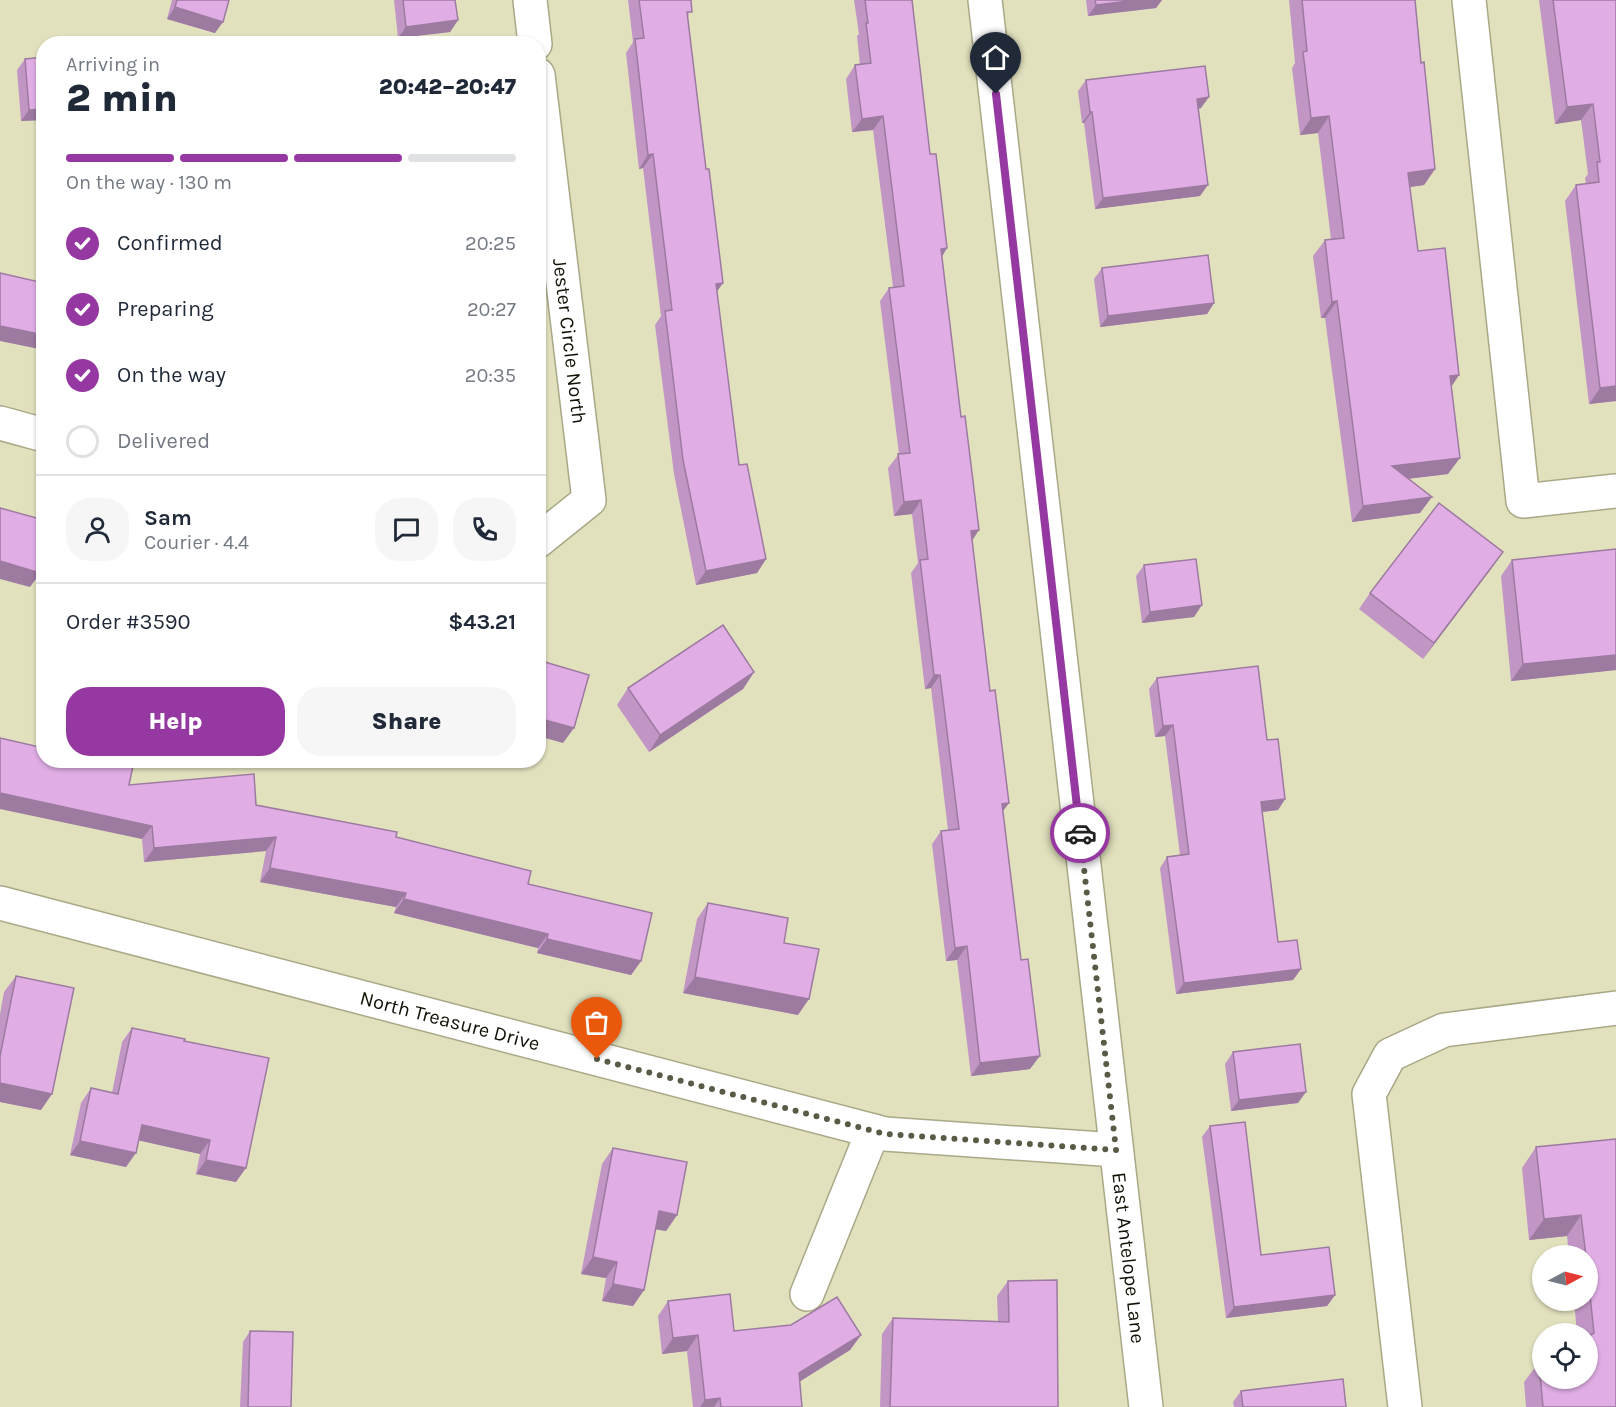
<!DOCTYPE html>
<meta charset="utf-8">
<style>
:root{--surface:#fff;--page:#f6f6f7;--text:#1f2937;--muted:#747a83;--line:#e0e1e3;--accent:#9638a1}
body{margin:0;font-family:Karla,sans-serif;background:var(--page);color:var(--text);height:100vh;display:flex;flex-direction:column;font-size:22px;white-space:nowrap}
*{box-sizing:border-box;margin:0}
p{font-size:20px;color:var(--muted)}
.icon{flex:none;width:33px;height:33px;fill:none;stroke:currentColor;stroke-width:2;stroke-linecap:round;stroke-linejoin:round}
.map{position:relative;flex:1;overflow:hidden}
.details{position:absolute;left:36px;top:36px;width:510px;height:732px;display:flex;flex-direction:column;background:var(--surface);border-radius:24px;box-shadow:0 2px 4px #0004}
.details>*{flex:none}
.needle{width:39px;rotate:83deg}
.controls{position:absolute;left:1532px;top:1245px;display:grid;gap:12px}
.controls a{display:grid;place-items:center;width:66px;height:66px;border-radius:50%;background:var(--surface);box-shadow:0 2px 4px #0004;font-size:30px}
.pin{position:absolute;display:grid;place-items:center;width:51px;height:51px;color:#fff;margin:-62px -26px;border-radius:50% 50% 50% 0;rotate:-45deg;box-shadow:0 0 6px #0007}
.pin .icon{rotate:45deg}
.courier{position:absolute;display:grid;place-items:center;width:60px;height:60px;margin:-30px;border:4px solid #9638a1;border-radius:50%;background:#fff;color:#222;box-shadow:0 2px 8px #0007}
.overview em{font-style:normal;font-weight:800}
.overview div{display:flex;flex-direction:column-reverse}
.overview{display:flex;align-items:center;justify-content:space-between;height:102px;padding:0 30px}
h1{font-size:39px;font-weight:800;line-height:45px}
.bar{display:grid;grid-template-columns:repeat(4,1fr);gap:9px 6px;align-content:center;height:72px;padding:0 30px}
.bar i{height:8px;border-radius:4px;background:var(--line)}
.bar .on{background:var(--accent)}
.bar p{grid-column:span 4}
.line{display:flex;align-items:center;gap:15px;padding:0 30px;border-top:2px solid var(--line)}
.line div{flex:1}
.round{display:grid;place-items:center;flex:none;width:63px;height:63px;border-radius:24px;background:var(--page)}
ol{padding:0 30px;list-style:none}
li{display:flex;align-items:center;gap:18px;height:66px}
li p{margin-inline-start:auto}
li .icon{padding:6px;border-radius:50%;background:var(--accent);color:#fff;stroke-width:4}
li:last-child{color:var(--muted)}
li i{width:33px;height:33px;border:3px solid var(--line);border-radius:50%}
.primary-button{display:flex;gap:12px;margin-top:auto;padding:12px 30px}
.primary-button a{flex:1;height:69px;border-radius:24px;background:var(--accent);color:#fff;font-size:24px;font-weight:800;line-height:69px;text-align:center}
.primary-button a+a{background:var(--page);color:var(--text)}
.map>svg:first-child{display:block}
.lines{fill:none;stroke-linecap:round;stroke-linejoin:round}
.minor-casing{stroke:#a9a887;stroke-width:36}
.minor{stroke:#fff;stroke-width:33}
.wall{fill:#c196c5}
.shaded-wall{fill:#9d7aa0}
.building{fill:#e0aee5;stroke:#9d7aa0;stroke-width:1.5}
.done{stroke:#5a5a46;stroke-width:6;stroke-dasharray:0 10.8}
.route{stroke:#9638a1;stroke-width:8}
.labels{text-anchor:middle;dominant-baseline:central;stroke-width:6;stroke-linejoin:round;paint-order:stroke}
.street-label{font-size:20px;fill:#111105;stroke:#e2e1be}
</style>
<div class="map">
<svg width="1616" height="1407" viewBox="0 0 1616 1407">
<rect width="100%" height="100%" fill="#e2e1be"/>
<g class="lines">
<g class="minor-casing">
<g id="minor">
<path d="M530,0l5,44"/>
<path id="s1" d="M985,0l161,1407"/>
<path d="M1469,0l54,501 93,-10"/>
<path id="s2" d="M538,75l51,425 -51,41"/>
<path d="M0,423l44,12"/>
<path id="s3" d="M0,903l885,231 231,16"/>
<path d="M807,1294l66,-163"/>
<path d="M1405,1407l-36,-313 21,-39 54,-25 172,-22"/>
</g>
</g>
<use href="#minor" class="minor"/>
</g>
<g class="wall">
<path d="M172,0h57l-14,33 -48,-14z"/>
<path d="M394,0h61l3,20 -8,12 -52,6z"/>
<path d="M628,0h63l-3,18 18,151 17,114 -6,8 22,174 27,94 -9,14 -61,12 -22,-111 -19,-149 6,-9 -18,-148 -4,1 -13,-116 7,-11z"/>
<path d="M854,0h58l18,154 17,94 -5,9 30,283 18,151 19,112 -6,8 27,258 -59,7 -14,-116 -11,1 -14,-117 9,-13 7,-1 -17,-142 -6,1 -14,-116 7,-10 -6,-49 -18,2 -6,-48 11,-14 -19,-153 9,-13 4,-1 -20,-157 -21,2 -6,-53 9,-14h5l-3,-29 2,-2z"/>
<path d="M1086,0h76l-6,8 -68,8z"/>
<path d="M1289,0h126l6,63 14,106 -11,16 -14,2 8,64 33,136 -3,87 -40,5 12,34 -68,9 -27,-204h-4l-8,-62 12,-16 6,-1 -13,-106 -18,2 -8,-67 3,-5z"/>
<path d="M1539,0h77v401l-27,3 -24,-203 11,-16 10,-1 -1,-6 3,-4 -7,-54 -26,4z"/>
<path d="M25,59l19,61 -23,1 -4,-51z"/>
<path d="M1086,80l115,28 -2,1 1,87 -105,13 -11,-86h-2l-4,-32z"/>
<path d="M1102,268l112,35 -7,11 -107,13 -6,-48z"/>
<path d="M1616,549v121l-105,11 -10,-105 11,-16z"/>
<path d="M1503,552l-80,107 -64,-50 11,-16z"/>
<path d="M1144,565l50,52 -52,6 -6,-47z"/>
<path d="M754,672l-11,17 -94,63 -32,-47 11,-17z"/>
<path d="M1157,678l110,62 18,59 -7,11 -16,2 16,130 23,27 -8,11 -117,14 -16,-126 7,-11 13,-2 -15,-119 -10,1 -6,-48z"/>
<path d="M129,785l127,20 140,32 132,47 113,77 -10,14 -94,-22 1,-5 -144,-35 2,-6 -136,-25 6,-31 -122,11 -2,-23z"/>
<path d="M708,903l76,40 14,72 -115,-22 14,-74z"/>
<path d="M16,976l25,134 -41,-8v-88l4,-22z"/>
<path d="M132,1028l52,13 52,141 -40,-8 4,-20 -61,-14 -13,27 -56,-12 11,-52 10,-15 21,5 10,-51z"/>
<path d="M1233,1052l65,51 -67,8 -6,-47z"/>
<path d="M1210,1126l51,129 74,40 -8,11 -101,12 -24,-181z"/>
<path d="M1616,1139v268h-90l-2,-25 15,-20 48,16v-44h-10l-3,-34h13v-44h-18l-2,-20 -38,4 -7,-72 14,-21z"/>
<path d="M613,1148l64,67 -11,16 -11,-2 -11,61 -11,16 -31,-5 4,-23 -25,-4 21,-110z"/>
<path d="M1008,1281l50,126h-178l2,-73 11,-16 105,3 -1,-25z"/>
<path d="M668,1301l66,30 127,4 -11,15 -51,31 3,26h-109l-6,-56 -25,3 -4,-38z"/>
<path d="M250,1331l41,76h-51l3,-65z"/>
<path d="M1241,1391l105,16h-112l-1,-5z"/>
</g>
<g class="shaded-wall">
<path d="M1137,0h25l-6,8 -68,8 8,-11z"/>
<path d="M175,7l48,15 -8,11 -48,-14z"/>
<path d="M458,20l-8,12 -52,6 8,-11z"/>
<path d="M1209,97l-8,11 -11,2 7,-11z"/>
<path d="M1593,104l-12,16 -26,4 12,-17z"/>
<path d="M44,109v11l-23,1 8,-11z"/>
<path d="M1090,112h2l-8,11h-2z"/>
<path d="M883,116l-10,14 -21,2 10,-13z"/>
<path d="M1329,116l-11,17 -18,2 11,-17z"/>
<path d="M653,154l-10,14 -4,1 9,-14z"/>
<path d="M1435,169l-11,16 -27,4 11,-16z"/>
<path d="M1208,185l-8,11 -105,13 8,-11z"/>
<path d="M947,248l-9,14 3,-13z"/>
<path d="M723,283l-10,14 3,-13z"/>
<path d="M1337,301l-12,17h-4l11,-16z"/>
<path d="M1214,303l-7,11 -107,13 8,-11z"/>
<path d="M0,326l44,9v15l-44,-9z"/>
<path d="M1459,375l-11,17 2,-16z"/>
<path d="M1616,386v15l-27,3 11,-16z"/>
<path d="M1460,458l-12,16 -68,8 12,-16z"/>
<path d="M1432,497l-12,16 -68,9 11,-16z"/>
<path d="M921,500l-9,14 -18,2 10,-14z"/>
<path d="M979,530l-9,14 1,-13z"/>
<path d="M1503,552l-12,17 -68,90 11,-16z"/>
<path d="M766,559l-9,14 -61,12 10,-14z"/>
<path d="M0,561l44,3v16l-8,-1 -6,8 -30,-8z"/>
<path d="M1202,605l-8,12 -52,6 8,-11z"/>
<path d="M1616,655v15l-105,11 12,-17z"/>
<path d="M754,672l-11,17 -94,63 11,-17z"/>
<path d="M934,675h6l-9,13 -6,1z"/>
<path d="M538,718l36,10 -11,15 -25,-7z"/>
<path d="M1173,725l-8,11 -10,1 8,-11z"/>
<path d="M0,793l152,33 -10,13 -142,-30z"/>
<path d="M1285,799l-7,11 -25,3 8,-11z"/>
<path d="M1009,803l-10,13 3,-12z"/>
<path d="M276,837l-10,14 -122,11 10,-14z"/>
<path d="M270,868l136,25 -10,14 -136,-25z"/>
<path d="M404,899l144,35 -10,14 -144,-35z"/>
<path d="M547,939l94,22 -10,14 -94,-22z"/>
<path d="M967,946l-10,14 -11,1 9,-13z"/>
<path d="M1301,969l-8,11 -117,14 8,-11z"/>
<path d="M695,977l114,22 -11,16 -115,-22z"/>
<path d="M1040,1056l-10,13 -59,7 9,-13z"/>
<path d="M0,1083l52,11 -11,16 -41,-8z"/>
<path d="M1306,1092l-8,11 -67,8 8,-11z"/>
<path d="M142,1125l68,15 -10,14 -68,-15z"/>
<path d="M80,1141l56,12 -10,14 -56,-12z"/>
<path d="M206,1160l40,8 -10,14 -40,-8z"/>
<path d="M659,1211l18,4 -11,16 -19,-3z"/>
<path d="M1581,1215l-14,21 -38,4 15,-21z"/>
<path d="M593,1257l24,5 -11,16 -25,-4z"/>
<path d="M613,1284l31,6 -11,16 -31,-5z"/>
<path d="M1335,1295l-8,11 -101,12 8,-11z"/>
<path d="M698,1335l-11,16 -25,3 11,-16z"/>
<path d="M861,1335l-11,15 -62,39 11,-16z"/>
<path d="M720,1398l-6,9h-14l5,-7z"/>
</g>
<g class="building">
<path d="M177,0h52l-6,22 -48,-15z"/>
<path d="M403,0h52l3,20 -52,7z"/>
<path d="M639,0h52l1,12h-5l19,157h3l14,114 -7,1 23,181 8,-1 19,95 -60,12 -23,-111 -18,-149 7,-1 -19,-156 -5,1 -13,-116 9,-1z"/>
<path d="M865,0h47l18,154h6l11,94 -6,1 20,168 4,-1 14,114 -8,1 19,160 5,-1 14,113 -7,1 19,156 7,-1 12,97 -60,7 -13,-117 -12,2 -14,-117 18,-2 -19,-154h-6l-14,-115 8,-1 -7,-59 -17,2 -6,-48 12,-1 -21,-165 15,-2 -21,-170 -21,3 -7,-54 16,-2 -5,-40h2z"/>
<path d="M1095,0h42l-41,5z"/>
<path d="M1302,0h113l6,63 3,-1 11,107 -27,4 10,78 27,-3 14,127 -9,1 10,82 -68,8 40,31 -69,9 -26,-205 -5,1 -7,-62 19,-2 -15,-122 -18,2 -8,-66 4,-1z"/>
<path d="M1553,0h63v386l-16,2 -24,-203 23,-3 -2,-20h3l-7,-58 -26,3z"/>
<path d="M44,57v52l-15,1 -4,-51z"/>
<path d="M1205,66l4,31 -12,2 11,86 -105,13 -11,-86h-2l-4,-32z"/>
<path d="M1208,255l6,48 -106,13 -6,-48z"/>
<path d="M0,273l44,10v52l-44,-9z"/>
<path d="M1439,503l64,49 -69,91 -64,-50z"/>
<path d="M0,508l44,12v44l-4,9 -40,-12z"/>
<path d="M1616,549v106l-93,9 -11,-104z"/>
<path d="M1196,559l6,46 -52,7 -6,-47z"/>
<path d="M723,625l31,47 -94,63 -32,-47z"/>
<path d="M538,660l51,15 -15,53 -36,-10z"/>
<path d="M1258,666l9,74 11,-1 7,60 -24,3 17,140 19,-2 4,29 -117,14 -17,-126 22,-3 -16,-129 -10,1 -6,-48z"/>
<path d="M0,738l44,10v12h61l28,6 -4,19 125,-11 2,31 141,27 -1,5 135,34 -3,13 124,29 -11,48 -94,-22 1,-5 -144,-35 2,-6 -136,-25 6,-31 -122,11 -2,-22 -152,-33z"/>
<path d="M708,903l80,15 -4,25 35,6 -10,50 -114,-22z"/>
<path d="M16,976l58,12 -22,106 -52,-11v-27z"/>
<path d="M132,1028l53,11 -1,2 85,17 -23,110 -40,-8 4,-20 -68,-15 -6,28 -56,-12 11,-53 27,6z"/>
<path d="M1300,1044l6,48 -67,8 -6,-48z"/>
<path d="M1245,1122l16,133 68,-8 6,48 -101,12 -24,-181z"/>
<path d="M1616,1139v268h-73l-4,-45 3,-2v18h45v-41l7,-4 -7,-66v-11h-1l-5,-41 -37,4 -8,-72z"/>
<path d="M613,1148l74,14 -10,53 -18,-4 -15,79 -31,-6 4,-22 -24,-5z"/>
<path d="M1057,1280l1,127h-168l3,-89 116,4 -1,-41z"/>
<path d="M730,1294l4,37 57,-6 46,-28 24,38 -62,38 3,34h-81l-1,-9 -15,2 -7,-65 -25,3 -5,-37z"/>
<path d="M250,1331l43,1 -2,75h-43z"/>
<path d="M1343,1379l3,28h-103l-2,-16z"/>
</g>
<g class="lines">
<path class="done" d="M597,1059l288,75 231,16 -36,-317"/>
<path class="route" d="M996,94l84,739"/>
</g>
<g class="labels">
<g class="street-label">
<text stroke="none"><textPath href="#s2" startOffset="268">Jester Circle North</textPath></text>
<text stroke="none"><textPath href="#s3" startOffset="465">North Treasure Drive</textPath></text>
<text stroke="none"><textPath href="#s1" startOffset="1266">East Antelope Lane</textPath></text>
</g>
</g>
</svg>
<div class="controls">
<a><svg class="needle" viewBox="-14 -14 28 28"><path d="M0-13l5 13h-10z" fill="#e53935"/><path d="M0 13l5-13h-10z" fill="#747a83"/></svg></a>
<a><svg class="icon" aria-label="locate" viewBox="0 0 24 24"><circle cx="12" cy="12" r="6"/><path d="M12 2v4M12 18v4M2 12h4M18 12h4"/></svg></a>
</div>
<div class="pin" style="left:597px;top:1059px;background:#ea580c"><svg class="icon" aria-label="bag" viewBox="0 0 24 24"><path d="M5 8h14l-1 12H6zM9 8a3 3 0 0 1 6 0"/></svg></div>
<div class="pin" style="left:996px;top:94px;background:#1f2937"><svg class="icon" aria-label="home" viewBox="0 0 24 24"><path d="M3 11l9-7 9 7M6 9v11h12V9"/></svg></div>
<div class="courier" style="left:1080px;top:833px"><svg class="icon" aria-label="car" viewBox="0 0 24 24"><path d="M5 17H2v-5l4-1 3-4h7l3 4 3 1v5h-3M9 17h6M6 11h13"/><circle cx="7" cy="17" r="2"/><circle cx="17" cy="17" r="2"/></svg></div>
<section class="details">
<div class="overview"><div><h1>2 min</h1><p>Arriving in</p></div><em>20:42–20:47</em></div>
<div class="bar"><i class="on"></i><i class="on"></i><i class="on"></i><i></i><p>On the way · 130 m</p></div>
<ol>
<li><svg class="icon" aria-label="check" viewBox="0 0 24 24"><path d="M5 12l5 5 9-10"/></svg>Confirmed<p>20:25</p></li>
<li><svg class="icon" aria-label="check" viewBox="0 0 24 24"><path d="M5 12l5 5 9-10"/></svg>Preparing<p>20:27</p></li>
<li><svg class="icon" aria-label="check" viewBox="0 0 24 24"><path d="M5 12l5 5 9-10"/></svg>On the way<p>20:35</p></li>
<li><i></i>Delivered</li>
</ol>
<div class="line" style="height:108px"><a class="round"><svg class="icon" aria-label="person" viewBox="0 0 24 24"><circle cx="12" cy="8" r="4"/><path d="M4 21q1-7 8-7t8 7"/></svg></a><div><b>Sam</b><p>Courier · 4.4</p></div><a class="round"><svg class="icon" aria-label="chat" viewBox="0 0 24 24"><path d="M4 5h16v11H9l-5 4z"/></svg></a><a class="round"><svg class="icon" aria-label="phone" viewBox="0 0 24 24"><path d="M5 4h4l2 5-3 2q2 4 5 5l2-3 5 2v4C11 20 4 13 5 4z"/></svg></a></div>
<div class="line" style="height:78px"><div>Order #3590</div><b>$43.21</b></div>
<div class="primary-button"><a>Help</a><a>Share</a></div>
</section>
</div>
